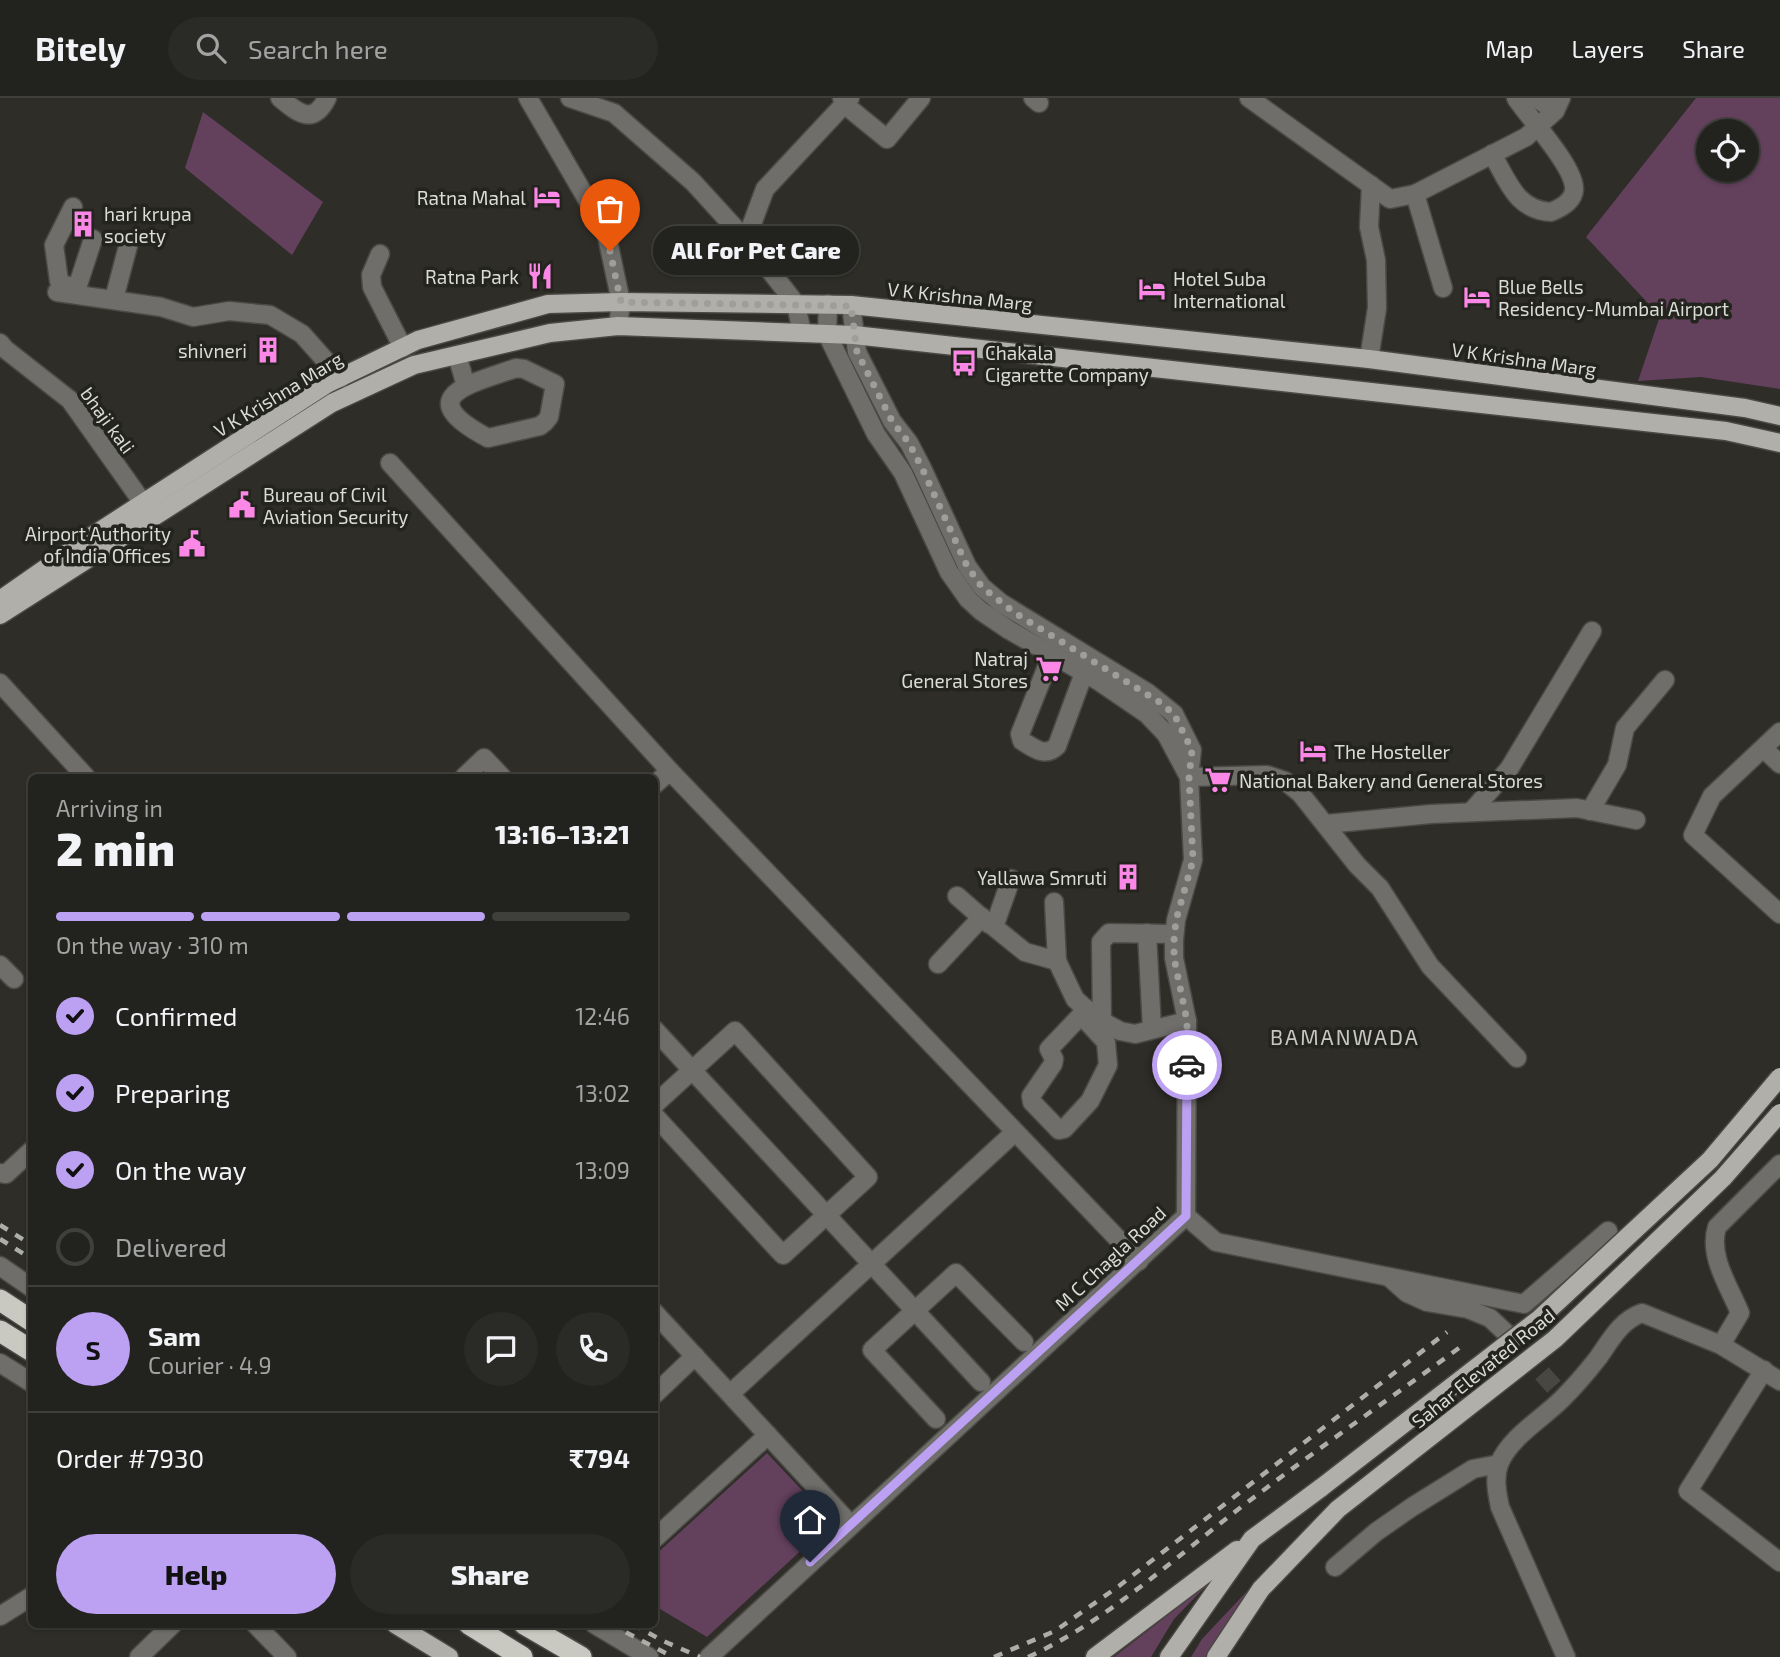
<!DOCTYPE html>
<meta charset="utf-8">
<style>
:root{--surface:#22221e;--page:#2a2a27;--text:#f1f3f6;--muted:#a2a4a4;--line:#3f3f3c;--accent:#bca0f2}
body{margin:0;font-family:"Exo 2",sans-serif;background:var(--page);color:var(--text);height:100vh;display:flex;flex-direction:column;font-size:26px;white-space:nowrap}
*{box-sizing:border-box;margin:0}
p{font-size:23px;color:var(--muted)}
.icon{flex:none;width:38px;height:38px;fill:none;stroke:currentColor;stroke-width:2;stroke-linecap:round;stroke-linejoin:round}
.map{position:relative;flex:1;overflow:hidden}
.sheet{position:absolute;left:28px;top:676px;width:630px;height:854px;display:flex;flex-direction:column;background:var(--surface);border-radius:10px;box-shadow:0 2px 5px #0004,0 0 0 2px var(--line)}
.sheet>*{flex:none}
.tools{position:absolute;left:1696px;top:21px;display:grid;gap:14px}
.tools a{display:grid;place-items:center;width:63px;height:63px;border-radius:50%;background:var(--surface);box-shadow:0 2px 5px #0004,0 0 0 2px var(--line);font-size:35px}
.pin{position:absolute;display:grid;place-items:center;width:60px;height:60px;color:#fff;margin:-72px -30px;border-radius:50% 50% 50% 0;rotate:-45deg;box-shadow:0 0 7px #0007}
.pin .icon{rotate:45deg}
.courier{position:absolute;display:grid;place-items:center;width:70px;height:70px;margin:-35px;border:5px solid #bca0f2;border-radius:50%;background:#fff;color:#222;box-shadow:0 2px 9px #0007}
.bubble{position:absolute;height:49px;border-radius:24px;background:var(--surface);box-shadow:0 2px 5px #0004,0 0 0 2px var(--line);font-size:23px;font-weight:800;line-height:49px;text-align:center}
.summary em{font-style:normal;font-weight:800}
.summary div{display:flex;flex-direction:column-reverse}
.summary{display:flex;align-items:center;justify-content:space-between;height:119px;padding:0 28px}
h1{font-size:46px;font-weight:800;line-height:52px}
.bar{display:grid;grid-template-columns:repeat(4,1fr);gap:10px 7px;align-content:center;height:84px;padding:0 28px}
.bar i{height:9px;border-radius:5px;background:var(--line)}
.bar .selected{background:var(--accent)}
.bar p{grid-column:span 4}
.line{display:flex;align-items:center;gap:18px;padding:0 28px;border-top:2px solid var(--line)}
.line div{flex:1}
.round{display:grid;place-items:center;flex:none;width:74px;height:74px;border-radius:37px;background:var(--page)}
ol{padding:0 28px;list-style:none}
li{display:flex;align-items:center;gap:21px;height:77px}
li p{margin-inline-start:auto}
li .icon{padding:7px;border-radius:50%;background:var(--accent);color:#111;stroke-width:4}
li:last-child{color:var(--muted)}
li i{width:38px;height:38px;border:4px solid var(--line);border-radius:50%}
.cta{display:flex;gap:14px;margin-top:auto;padding:14px 28px}
.cta a{flex:1;height:80px;border-radius:42px;background:var(--accent);color:#111;font-size:28px;font-weight:800;line-height:80px;text-align:center}
.cta a+a{background:var(--page);color:var(--text)}
header{display:flex;align-items:center;gap:42px;box-sizing:border-box;height:98px;padding:0 35px;background:var(--surface);border-bottom:2px solid var(--line)}
header strong{font-size:33px}
nav{display:flex;gap:38px;margin-inline-start:auto;font-size:24px}
.search{width:490px;height:63px;background:var(--page);display:flex;align-items:center;gap:18px;box-sizing:border-box;padding:0 24px;border-radius:38px;color:var(--muted);font-size:26px}
.map>svg:first-child{display:block}
.green{fill:#63405c;fill-rule:evenodd}
.lines{fill:none;stroke-linecap:round;stroke-linejoin:round}
.minor-tunnel{stroke:#484742;stroke-width:18;stroke-dasharray:18 9;stroke-linecap:butt}
.minor-casing{stroke:#4a4944;stroke-width:21}
.major-casing{stroke:#4a4944;stroke-width:21}
.highway-casing{stroke:#4a4944;stroke-width:24}
.minor{stroke:#6f6e6b;stroke-width:18}
.major{stroke:#b0afa9;stroke-width:18}
.highway{stroke:#c9c9c1;stroke-width:21}
.rail{stroke:#adada9;stroke-width:4.5;stroke-dasharray:9 9;stroke-linecap:butt}
.major-bridge-casing{stroke:#4a4944;stroke-width:21;stroke-linecap:butt}
.major-bridge{stroke:#b0afa9;stroke-width:18}
.done{stroke:#9e9e9a;stroke-width:7;stroke-dasharray:0 12.6}
.route{stroke:#bca0f2;stroke-width:9}
.labels{text-anchor:middle;dominant-baseline:central;stroke-width:7;stroke-linejoin:round;paint-order:stroke}
.poi-label{font-size:19px;fill:#dbdbd7;stroke:#24241e;text-anchor:start}
.street-label{font-size:19px;fill:#dbdbd7;stroke:#24241e}
.neighbourhood-label{font-size:21px;letter-spacing:2px;fill:#c7c7bf;stroke:#24241e}
</style>
<header>
<strong>Bitely</strong>
<div class="search"><svg class="icon" aria-label="search" viewBox="0 0 24 24"><circle cx="10" cy="10" r="6"/><path d="M15 15l6 6"/></svg>Search here</div>
<nav><a>Map</a><a>Layers</a><a>Share</a></nav>
</header>
<div class="map">
<svg width="1780" height="1559" viewBox="0 0 1780 1559">
<rect width="100%" height="100%" fill="#2e2d28"/>
<g class="green">
<path d="M1696,0h84v291l-79,-12 -63,4 22,-65 -74,-79zM1746,33v39h-38v-39z"/>
<path d="M203,14l120,90 -31,53 -107,-87z"/>
<path d="M767,1355l65,69 -125,115 -52,-31v-51z"/>
<path d="M1208,1486l-34,35 -23,38h-37z"/>
<path d="M1250,1490l-39,69h-20l11,-18z"/>
</g>
<g class="lines">
<path class="minor-tunnel" d="M1506,1235l49,55"/>
<g class="minor-casing">
<g id="minor">
<path d="M280,0c18,15 33,28 47,0"/>
<path d="M528,0l78,134 15,70 -3,24"/>
<path d="M570,0l44,15 79,69 53,58 50,64 6,29"/>
<path d="M842,0l2,6 43,35 34,-41"/>
<path d="M1033,0l6,5"/>
<path d="M1249,0l141,101 25,-5 111,-57 29,-26 6,-13"/>
<path d="M1536,0l19,13"/>
<path d="M1492,56c16,27 24,56 59,58 10,-4 22,-11 23,-22 2,-22 -45,-72 -58,-92"/>
<path d="M1415,96l28,94"/>
<path d="M73,109l-19,38 5,36 4,4 14,2"/>
<path d="M746,142l19,-51 85,-91"/>
<path d="M380,156l-9,21 1,12 31,61"/>
<path d="M57,194l104,15 32,10 36,-6 41,4 32,19 39,44"/>
<path d="M75,196l18,-55"/>
<path d="M114,201l14,-53"/>
<path d="M851,207l6,47 35,69 17,22 13,25 45,98 15,21 19,16 147,90 26,21 18,36 -3,27"/>
<path d="M0,245l5,6 65,51 73,103"/>
<path d="M457,257l9,31"/>
<path d="M1369,261l8,-51 -1,-48 -7,-33 2,-42"/>
<path d="M516,270l8,1 31,15 -6,33 -4,5 -5,4 -52,12c-79,-42 -17,-54 28,-70z"/>
<path d="M390,365l280,308 469,490"/>
<path d="M1052,556l-32,80 2,7c12,7 23,17 35,5l27,-73"/>
<path d="M0,585l86,94"/>
<path d="M1780,634l-68,64 -19,39 87,79"/>
<path d="M1764,651l16,15"/>
<path d="M464,679l20,-19 18,19"/>
<path d="M1189,679l78,-2 18,6 15,12 57,72 23,23 50,78 87,92"/>
<path d="M654,687l16,-14"/>
<path d="M1590,713l27,-46 8,-37 40,-48"/>
<path d="M1471,714l38,-43 83,-138"/>
<path d="M1326,726l105,-10 146,-6 59,12"/>
<path d="M1011,781l-17,48 31,25 32,9 -3,-59"/>
<path d="M957,798l32,28"/>
<path d="M1147,835l5,96"/>
<path d="M1057,863l18,38 21,19 24,13 15,3 52,-13"/>
<path d="M938,866l44,-47"/>
<path d="M0,867l14,14"/>
<path d="M1081,917l25,27 2,23 -18,36 -26,28 -5,1 -27,-28 -1,-6 22,-32 1,-5 -5,-10 38,-40"/>
<path d="M1102,923l-1,-79 8,-9 65,1"/>
<path d="M654,931l327,353"/>
<path d="M654,1007l81,-74 133,146 -85,78 -129,-140"/>
<path d="M0,1075l6,1 26,-24"/>
<path d="M1186,1118l30,26 308,62 84,-73"/>
<path d="M0,1168l32,22"/>
<path d="M1389,1179l18,16 20,9 41,7 22,9 16,15"/>
<path d="M654,1214l197,213"/>
<path d="M1721,1247l19,-32c-11,-27 -32,-57 -23,-86l63,-63"/>
<path d="M0,1265l32,20"/>
<path d="M1764,1272l-76,121 92,71"/>
<path d="M730,1296l285,-262"/>
<path d="M654,1297l41,-39"/>
<path d="M936,1321l-64,-69 84,-77 68,69"/>
<path d="M654,1441l114,-104"/>
<path d="M1335,1469l41,-35 36,-25 61,-38 26,-5"/>
<path d="M0,1518l32,-20"/>
<path d="M255,1526l32,33"/>
<path d="M594,1526l55,33"/>
<path d="M139,1559l34,-33"/>
<path d="M709,1559l477,-441 1,-195 -13,-63v-18l2,-20 17,-60 -4,-83 -23,-43 -19,-20 -47,-32 -91,-52 -28,-19 -13,-12 -19,-27 -46,-99 -27,-39 -49,-100 1,-30"/>
<path d="M1566,1559l-66,-150c-3,-14 -6,-29 -1,-43 11,-27 43,-45 63,-65 13,-13 25,-27 36,-41 12,-17 23,-38 44,-45l79,32 59,36"/>
</g>
</g>
<g class="major-casing">
<g id="major">
<path d="M0,502l92,-64 235,-152 91,-44 130,-36 73,-2 230,3 518,54 376,49 35,8"/>
<path d="M0,517l332,-212 82,-38 136,-32 68,-7 236,9 872,96 54,12"/>
<path d="M395,1526l54,33"/>
<path d="M1095,1559l142,-107"/>
<path d="M1169,1559l83,-118 70,-52"/>
<path d="M1216,1559l45,-68 77,-80"/>
</g>
</g>
<g class="highway-casing">
<g id="highway">
<path d="M0,1202l32,21"/>
<path d="M0,1233l32,20"/>
<path d="M469,1526l53,33"/>
<path d="M524,1526l57,33"/>
</g>
</g>
<use href="#minor" class="minor"/>
<use href="#major" class="major"/>
<use href="#highway" class="highway"/>
<g class="rail">
<path d="M0,1127l32,20"/>
<path d="M0,1141l32,20"/>
<path d="M610,1526l63,33"/>
<path d="M633,1526l28,16 39,17"/>
<path d="M994,1559l61,-26 64,-45 328,-254"/>
<path d="M1028,1559c77,-35 142,-95 208,-146 73,-56 149,-109 223,-163"/>
</g>
<g class="major-bridge-casing">
<g id="major-bridge">
<path d="M1322,1389l217,-168 171,-159 70,-83"/>
<path d="M1338,1411l217,-170 168,-161 57,-65"/>
</g>
</g>
<use href="#major-bridge" class="major-bridge"/>
</g>
<g class="lines">
<path class="done" d="M610,153l11,51 230,4 6,46 35,69 17,22 13,25 45,98 15,21 33,26 146,90 13,11 18,36 -3,27 4,83 -17,60 -2,20v18l13,63v44"/>
<path class="route" d="M810,1464l376,-346 1,-151"/>
</g>
<defs>
<g id="hotel-bare" transform="scale(2.1)"><path d="M-6-4.5h1.5V1H6V5H4.5V3h-9V5H-6ZM-4 0a1.8 1.8 0 1 1 3.6 0ZM.5 0V-2.5h3Q6-2.5 6 0Z" fill="#fb87e6" stroke="#24241e" stroke-width="2.5" paint-order="stroke"/></g>
<g id="building-bare" transform="scale(2.1)"><path d="M-4-6H4V6H1V3H-1V6H-4ZM-2.5-4.3h1.7v1.8h-1.7ZM.8-4.3h1.7v1.8H.8ZM-2.5-1h1.7V.8h-1.7ZM.8-1h1.7V.8H.8Z" fill="#fb87e6" stroke="#24241e" stroke-width="2.5" paint-order="stroke"/></g>
<g id="restaurant-bare" transform="scale(2.1)"><path d="M-5-6h1v4h1v-4h1v4h1v-4h1v5L-1.5 .5V6h-2V.5L-5-1ZM5-6V6H3V1.5H1.5Q1.5-4 5-6Z" fill="#fb87e6" stroke="#24241e" stroke-width="2.5" paint-order="stroke"/></g>
<g id="bus-bare" transform="scale(2.1)"><path d="M-5-6H5V4H4V6H2V4H-2V6H-4V4H-5ZM-3.5-4V0h7V-4ZM-3.5 1.2v1.5H-2V1.2ZM2 1.2v1.5H3.5V1.2Z" fill="#fb87e6" stroke="#24241e" stroke-width="2.5" paint-order="stroke"/></g>
<g id="civic-bare" transform="scale(2.1)"><path d="M-.6-6.5H3V-4.5H.6V-3L4-1V1h2V6H-6V1h2V-1L-.6-3ZM-1.2 2.5V6h2.4V2.5Z" fill="#fb87e6" stroke="#24241e" stroke-width="2.5" paint-order="stroke"/></g>
<g id="supermarket-bare" transform="scale(2.1)"><path d="M-6-5.5h2.5l.6 2H6L4.5 2H-2.5L-4.4-4H-6ZM-1.5 3.2a1.3 1.3 0 1 0 .1 0ZM3 3.2a1.3 1.3 0 1 0 .1 0Z" fill="#fb87e6" stroke="#24241e" stroke-width="2.5" paint-order="stroke"/></g>
</defs>
<g fill-rule="evenodd">
<use href="#hotel-bare" x="547" y="99"/>
<use href="#building-bare" x="83" y="126"/>
<use href="#restaurant-bare" x="540" y="178"/>
<use href="#hotel-bare" x="1152" y="191"/>
<use href="#hotel-bare" x="1477" y="199"/>
<use href="#building-bare" x="268" y="252"/>
<use href="#bus-bare" x="964" y="265"/>
<use href="#civic-bare" x="242" y="407"/>
<use href="#civic-bare" x="192" y="446"/>
<use href="#supermarket-bare" x="1049" y="571"/>
<use href="#hotel-bare" x="1313" y="653"/>
<use href="#supermarket-bare" x="1218" y="682"/>
<use href="#building-bare" x="1128" y="779"/>
</g>
<g class="labels">
<g class="poi-label">
<text x="526" y="99" text-anchor="end">Ratna Mahal</text>
<text x="104" y="115">hari krupa<tspan x="104" dy="22">society</tspan></text>
<text x="519" y="178" text-anchor="end">Ratna Park</text>
<text x="1173" y="180">Hotel Suba<tspan x="1173" dy="22">International</tspan></text>
<text x="1498" y="188">Blue Bells<tspan x="1498" dy="22">Residency-Mumbai Airport</tspan></text>
<text x="247" y="252" text-anchor="end">shivneri</text>
<text x="985" y="254">Chakala<tspan x="985" dy="22">Cigarette Company</tspan></text>
<text x="263" y="396">Bureau of Civil<tspan x="263" dy="22">Aviation Security</tspan></text>
<text x="171" y="435" text-anchor="end">Airport Authority<tspan x="171" dy="22">of India Offices</tspan></text>
<text x="1028" y="560" text-anchor="end">Natraj<tspan x="1028" dy="22">General Stores</tspan></text>
<text x="1334" y="653">The Hosteller</text>
<text x="1239" y="682">National Bakery and General Stores</text>
<text x="1107" y="779" text-anchor="end">Yallawa Smruti</text>
</g>
<g class="street-label">
<text transform="translate(960 198) rotate(6)">V K Krishna Marg</text>
<text transform="translate(1524 261) rotate(8)">V K Krishna Marg</text>
<text transform="translate(278 296) rotate(-31)">V K Krishna Marg</text>
<text transform="translate(108 322) rotate(54)">bhaji kali</text>
<text transform="translate(1110 1160) rotate(-43)">M C Chagla Road</text>
<text transform="translate(1483 1270) rotate(-39)">Sahar Elevated Road</text>
</g>
<g class="neighbourhood-label">
<text x="1345" y="938">BAMANWADA</text>
</g>
</g>
</svg>
<div class="tools">
<a><svg class="icon" aria-label="locate" viewBox="0 0 24 24"><circle cx="12" cy="12" r="6"/><path d="M12 2v4M12 18v4M2 12h4M18 12h4"/></svg></a>
</div>
<div class="pin" style="left:610px;top:153px;background:#ea580c"><svg class="icon" aria-label="bag" viewBox="0 0 24 24"><path d="M5 8h14l-1 12H6zM9 8a3 3 0 0 1 6 0"/></svg></div>
<div class="pin" style="left:810px;top:1464px;background:#1f2937"><svg class="icon" aria-label="home" viewBox="0 0 24 24"><path d="M3 11l9-7 9 7M6 9v11h12V9"/></svg></div>
<div class="courier" style="left:1187px;top:967px"><svg class="icon" aria-label="car" viewBox="0 0 24 24"><path d="M5 17H2v-5l4-1 3-4h7l3 4 3 1v5h-3M9 17h6M6 11h13"/><circle cx="7" cy="17" r="2"/><circle cx="17" cy="17" r="2"/></svg></div>
<div class="bubble" style="left:653px;top:128px;width:206px">All For Pet Care</div>
<section class="sheet">
<div class="summary"><div><h1>2 min</h1><p>Arriving in</p></div><em>13:16–13:21</em></div>
<div class="bar"><i class="selected"></i><i class="selected"></i><i class="selected"></i><i></i><p>On the way · 310 m</p></div>
<ol>
<li><svg class="icon" aria-label="check" viewBox="0 0 24 24"><path d="M5 12l5 5 9-10"/></svg>Confirmed<p>12:46</p></li>
<li><svg class="icon" aria-label="check" viewBox="0 0 24 24"><path d="M5 12l5 5 9-10"/></svg>Preparing<p>13:02</p></li>
<li><svg class="icon" aria-label="check" viewBox="0 0 24 24"><path d="M5 12l5 5 9-10"/></svg>On the way<p>13:09</p></li>
<li><i></i>Delivered</li>
</ol>
<div class="line" style="height:126px"><b class="round" style="background:var(--accent);color:#111">S</b><div><b>Sam</b><p>Courier · 4.9</p></div><a class="round"><svg class="icon" aria-label="chat" viewBox="0 0 24 24"><path d="M4 5h16v11H9l-5 4z"/></svg></a><a class="round"><svg class="icon" aria-label="phone" viewBox="0 0 24 24"><path d="M5 4h4l2 5-3 2q2 4 5 5l2-3 5 2v4C11 20 4 13 5 4z"/></svg></a></div>
<div class="line" style="height:91px"><div>Order #7930</div><b>₹794</b></div>
<div class="cta"><a>Help</a><a>Share</a></div>
</section>
</div>
